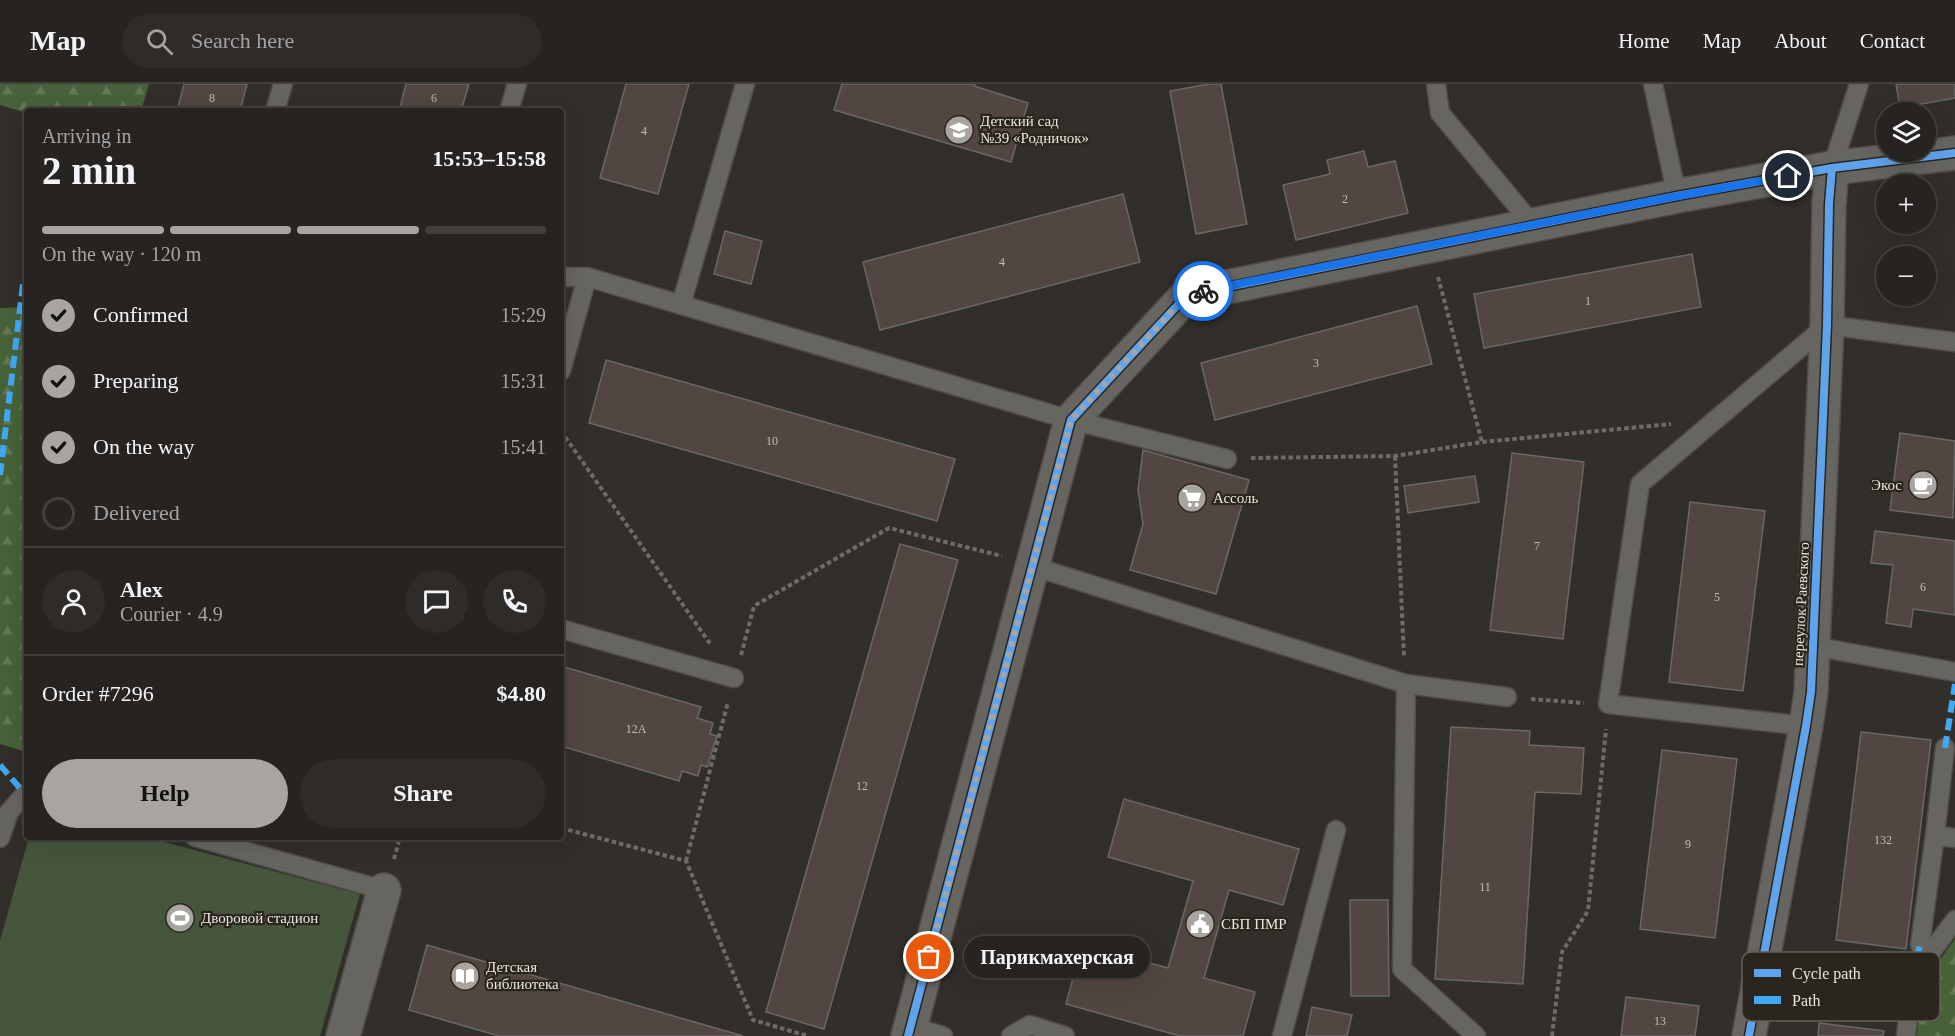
<!DOCTYPE html>
<meta charset="utf-8">
<style>
:root{--surface:#262320;--page:#2e2b29;--text:#f1f3f6;--muted:#a4a4a5;--line:#42403e;--accent:#a8a5a0}
body{margin:0;font-family:"Times New Roman",serif;background:var(--page);color:var(--text);height:100vh;display:flex;flex-direction:column;font-size:22px;white-space:nowrap}
*{box-sizing:border-box;margin:0}
p{font-size:20px;color:var(--muted)}
.icon{flex:none;width:33px;height:33px;fill:none;stroke:currentColor;stroke-width:2;stroke-linecap:round;stroke-linejoin:round}
.map{position:relative;flex:1;overflow:hidden}
.sheet{position:absolute;left:24px;top:24px;width:540px;height:732px;display:flex;flex-direction:column;background:var(--surface);border-radius:6px;box-shadow:0 6px 24px #0002,0 0 0 2px var(--line)}
.sheet>*{flex:none}
.controls{position:absolute;left:1876px;top:18px;display:grid;gap:12px}
.controls a{display:grid;place-items:center;width:60px;height:60px;border-radius:50%;background:var(--surface);box-shadow:0 6px 24px #0002,0 0 0 2px var(--line);font-size:30px}
.pin{position:absolute;display:grid;place-items:center;width:51px;height:51px;color:#fff;margin:-26px;border:3px solid #fff;border-radius:50%;box-shadow:0 2px 6px #0007}
.courier{position:absolute;display:grid;place-items:center;width:60px;height:60px;margin:-30px;border:4px solid #1a73e8;border-radius:50%;background:#fff;color:#222;box-shadow:0 2px 8px #0007}
.bubble{position:absolute;height:42px;border-radius:21px;background:var(--surface);box-shadow:0 6px 24px #0002,0 0 0 2px var(--line);font-size:20px;font-weight:800;line-height:42px;text-align:center}
.summary em{font-style:normal;font-weight:800}
.summary div{display:flex;flex-direction:column-reverse}
.summary{display:flex;align-items:center;justify-content:space-between;height:102px;padding:0 18px}
h1{font-size:39px;font-weight:800;line-height:45px}
.bar{display:grid;grid-template-columns:repeat(4,1fr);gap:9px 6px;align-content:center;height:72px;padding:0 18px}
.bar i{height:8px;border-radius:4px;background:var(--line)}
.bar .current{background:var(--accent)}
.bar p{grid-column:span 4}
.line{display:flex;align-items:center;gap:15px;padding:0 18px;border-top:2px solid var(--line)}
.line div{flex:1}
.round{display:grid;place-items:center;flex:none;width:63px;height:63px;border-radius:32px;background:var(--page)}
ol{padding:0 18px;list-style:none}
li{display:flex;align-items:center;gap:18px;height:66px}
li p{margin-inline-start:auto}
li .icon{padding:6px;border-radius:50%;background:var(--accent);color:#111;stroke-width:4}
li:last-child{color:var(--muted)}
li i{width:33px;height:33px;border:3px solid var(--line);border-radius:50%}
.cta{display:flex;gap:12px;margin-top:auto;padding:12px 18px}
.cta a{flex:1;height:69px;border-radius:36px;background:var(--accent);color:#111;font-size:24px;font-weight:800;line-height:69px;text-align:center}
.cta a+a{background:var(--page);color:var(--text)}
header{display:flex;align-items:center;gap:36px;box-sizing:border-box;height:84px;padding:0 30px;background:var(--surface);border-bottom:2px solid var(--line)}
header strong{font-size:28px}
nav{display:flex;gap:33px;margin-inline-start:auto;font-size:21px}
.search{width:420px;height:54px;background:var(--page);display:flex;align-items:center;gap:15px;box-sizing:border-box;padding:0 21px;border-radius:33px;color:var(--muted);font-size:22px}
.map>svg:first-child{display:block}
.forest{fill:url(#forest-firs)}
.pitch{fill:#46563d}
.building{fill:#524642;stroke:#6b6764;stroke-width:1.5}
.lines{fill:none;stroke-linecap:round;stroke-linejoin:round}
.service-casing{stroke:#4f4c48;stroke-width:21}
.minor-casing{stroke:#4f4c48;stroke-width:36}
.path{stroke:#6e6c69;stroke-width:4;stroke-dasharray:4.5 3;stroke-linecap:butt}
.service{stroke:#676560;stroke-width:18}
.minor{stroke:#676560;stroke-width:33}
.quiet{stroke:#3fa9f5;stroke-width:6;stroke-dasharray:12 6;stroke-linecap:butt}
.cycleway-casing{stroke:#2b261d;stroke-width:11}
.cycleway{stroke:#60a3ed;stroke-width:8}
.done{stroke:#a8a5a0;stroke-width:6;stroke-dasharray:0 10.8}
.route{stroke:#1a73e8;stroke-width:8}
.labels{text-anchor:middle;dominant-baseline:central;stroke-width:4.5;stroke-linejoin:round;paint-order:stroke}
.number-label{font-size:12px;fill:#c2bdb8}
.poi-label{font-size:15px;fill:#e8e5df;stroke:#2b261d;text-anchor:start}
.street-label{font-size:15px;fill:#e8e5df;stroke:#2b261d}
.key{fill:#2b261d;stroke:#645f57;stroke-width:1.5}
.key-label{font-size:16px;fill:#e8e5df}
</style>
<header>
<strong>Map</strong>
<div class="search"><svg class="icon" aria-label="search" viewBox="0 0 24 24"><circle cx="10" cy="10" r="6"/><path d="M15 15l6 6"/></svg>Search here</div>
<nav><a>Home</a><a>Map</a><a>About</a><a>Contact</a></nav>
</header>
<div class="map">
<svg width="1955" height="952" viewBox="0 0 1955 952">
<defs>
<pattern id="forest-firs" width="22" height="20" patternUnits="userSpaceOnUse" patternTransform="scale(1.5)"><rect width="22" height="20" fill="#476238"/><path d="M5 1l3.5 6h-7zM16 11l3.5 6h-7z" fill="#627854"/></pattern>
</defs>
<rect width="100%" height="100%" fill="#322f2a"/>
<g class="forest">
<path d="M0,0h149l-8,27h-114v2l-27,-8z"/>
<path d="M27,223v445l-27,-8v-436z"/>
<path d="M1955,855v97h-38l6,-53z"/>
</g>
<path class="pitch" d="M29,753h116l215,57 -40,142h-320v-95z"/>
<g class="building">
<path d="M184,0h63l-7,27h-63z"/>
<path d="M406,0h63l-8,27h-62z"/>
<path d="M626,0h63l-31,110 -58,-16z"/>
<path d="M842,0h133l-1,2 54,17 -17,59 -177,-52z"/>
<path d="M1209,0h12l26,140 -51,10 -26,-143z"/>
<path d="M1896,0h59v14l-55,10z"/>
<path d="M1364,67l4,16 27,-6 13,52 -112,27 -13,-55 47,-11 -3,-14z"/>
<path d="M1123,110l17,68 -260,68 -17,-68z"/>
<path d="M725,147l37,10 -11,43 -37,-10z"/>
<path d="M1692,170l9,53 -217,41 -10,-54z"/>
<path d="M1417,222l15,58 -217,56 -14,-57z"/>
<path d="M606,276l349,99 -18,62 -348,-98z"/>
<path d="M1900,349l55,8 -2,77 -63,-8z"/>
<path d="M1143,366l106,30 -33,114 -86,-24 13,-46 -5,-34z"/>
<path d="M1512,369l72,9 -21,177 -73,-9z"/>
<path d="M1475,392l4,26 -71,11 -4,-27z"/>
<path d="M1690,418l75,9 -22,180 -74,-9z"/>
<path d="M1875,447l80,10v74l-42,-6 -2,18 -25,-4 7,-58 -22,-2z"/>
<path d="M900,460l58,16 -134,469 -58,-17z"/>
<path d="M561,582l140,41 -4,11 16,5 -3,11 7,2 -10,31 -6,-2 -3,11 -16,-5 -3,10 -118,-35z"/>
<path d="M1451,643l79,4 -1,14 55,3 -3,46 -46,-2 -12,192 -88,-5z"/>
<path d="M1861,648l70,8 -25,209 -70,-9z"/>
<path d="M1662,666l75,9 -22,179 -75,-9z"/>
<path d="M1124,715l175,50 -16,56 -54,-15 -25,88 51,14 -12,44h-63l-114,-32 16,-60 86,24 25,-87 -85,-24z"/>
<path d="M1350,816h38l1,96h-38z"/>
<path d="M427,861l316,91h-244l-90,-26z"/>
<path d="M1626,913l73,9 -4,30h-74z"/>
<path d="M1312,923l40,8 -5,21h-41z"/>
<path d="M1819,939l65,8 -1,5h-65z"/>
</g>
<g class="lines">
<g class="service-casing">
<g id="service">
<path d="M1436,0l4,29 93,112"/>
<path d="M1653,0l24,112"/>
<path d="M275,27l8,-27"/>
<path d="M509,27l8,-27"/>
<path d="M1832,84l27,-84"/>
<path d="M561,193h26l484,143 156,39"/>
<path d="M681,221l64,-221"/>
<path d="M561,287l26,-94"/>
<path d="M1032,482l374,118 -4,285 74,67"/>
<path d="M561,545l173,49"/>
<path d="M1812,562l143,26"/>
<path d="M1406,600l101,13"/>
<path d="M1806,642l-198,-22 32,-220 187,-159 128,17"/>
<path d="M1935,751l10,-87"/>
<path d="M195,753l189,53"/>
<path d="M0,754l9,-26 16,-18 2,1"/>
<path d="M1920,861l15,-110 20,3"/>
<path d="M1761,879l152,13"/>
<path d="M910,942l33,10"/>
<path d="M1011,952l19,-11 35,11"/>
<path d="M1282,952l54,-206"/>
<path d="M1906,952l7,-60 42,-56"/>
</g>
</g>
<g class="minor-casing">
<g id="minor">
<path d="M343,952l41,-146"/>
<path d="M908,952l163,-616 116,-125 490,-99 155,-28 123,-15"/>
<path d="M1749,952l57,-310 5,-34 16,-367 2,-121 3,-36"/>
</g>
</g>
<g class="path">
<path d="M1438,193l44,165"/>
<path d="M561,347l150,214"/>
<path d="M1395,372l9,201"/>
<path d="M1251,374l144,-2 87,-14 189,-18"/>
<path d="M741,571l13,-49 135,-78 113,28"/>
<path d="M1531,615l53,4"/>
<path d="M561,744l125,33 67,159 55,16"/>
<path d="M394,775l6,-22"/>
<path d="M686,777l42,-159"/>
<path d="M1552,952l10,-84 26,-41 18,-182"/>
</g>
<use href="#service" class="service"/>
<use href="#minor" class="minor"/>
<g class="quiet">
<path d="M0,391l23,-191 4,-1"/>
<path d="M1945,664l10,-64"/>
<path d="M0,681l25,29"/>
<path d="M1913,892l7,-31"/>
</g>
<g class="cycleway-casing">
<g id="cycleway">
<path d="M908,952l163,-616 116,-125 490,-99 155,-28 123,-15"/>
<path d="M1749,952l57,-310 5,-34 16,-367 2,-121 3,-36"/>
</g>
</g>
<use href="#cycleway" class="cycleway"/>
</g>
<g class="lines">
<path class="done" d="M929,873l142,-537 116,-125 16,-4"/>
<path class="route" d="M1203,207l453,-91 132,-24"/>
</g>
<defs>
<g id="school-disc" transform="scale(1.5)"><circle r="9.5" fill="#a8a5a0" stroke="#2b261d"/><path d="M0-5L7-2L0 1L-7-2ZM-4 1L0 2.5L4 1V4Q0 6-4 4Z" fill="#fff"/></g>
<g id="cafe-disc" transform="scale(1.5)"><circle r="9.5" fill="#a8a5a0" stroke="#2b261d"/><path d="M-5.5-4.5H6V0H3Q3 3.5 0 3.5H-2.5Q-5.5 3.5-5.5 0ZM3-3.2v2h1.7v-2ZM-6 4.5H4V6H-6Z" fill="#fff"/></g>
<g id="supermarket-disc" transform="scale(1.5)"><circle r="9.5" fill="#a8a5a0" stroke="#2b261d"/><path d="M-6-5.5h2.5l.6 2H6L4.5 2H-2.5L-4.4-4H-6ZM-1.5 3.2a1.3 1.3 0 1 0 .1 0ZM3 3.2a1.3 1.3 0 1 0 .1 0Z" fill="#fff"/></g>
<g id="stadium-disc" transform="scale(1.5)"><circle r="9.5" fill="#a8a5a0" stroke="#2b261d"/><path d="M0-5a6.5 5 0 1 0 0 10a6.5 5 0 1 0 0-10ZM-3.5-1.8h7v3.6h-7Z" fill="#fff"/></g>
<g id="civic-disc" transform="scale(1.5)"><circle r="9.5" fill="#a8a5a0" stroke="#2b261d"/><path d="M-.6-6.5H3V-4.5H.6V-3L4-1V1h2V6H-6V1h2V-1L-.6-3ZM-1.2 2.5V6h2.4V2.5Z" fill="#fff"/></g>
<g id="library-disc" transform="scale(1.5)"><circle r="9.5" fill="#a8a5a0" stroke="#2b261d"/><path d="M-6-4Q-3-5.5-.7-3.5V5Q-3 3-6 4ZM6-4Q3-5.5 .7-3.5V5Q3 3 6 4Z" fill="#fff"/></g>
</defs>
<g fill-rule="evenodd">
<use href="#school-disc" x="959" y="46"/>
<use href="#cafe-disc" x="1923" y="401"/>
<use href="#supermarket-disc" x="1192" y="414"/>
<use href="#stadium-disc" x="180" y="834"/>
<use href="#civic-disc" x="1200" y="840"/>
<use href="#library-disc" x="465" y="892"/>
</g>
<g class="labels">
<g class="number-label">
<text x="212" y="14">8</text>
<text x="434" y="14">6</text>
<text x="644" y="47">4</text>
<text x="1345" y="115">2</text>
<text x="1002" y="178">4</text>
<text x="1588" y="217">1</text>
<text x="1316" y="279">3</text>
<text x="772" y="357">10</text>
<text x="1537" y="462">7</text>
<text x="1923" y="503">6</text>
<text x="1717" y="513">5</text>
<text x="636" y="645">12А</text>
<text x="862" y="702">12</text>
<text x="1883" y="756">132</text>
<text x="1688" y="760">9</text>
<text x="1485" y="803">11</text>
<text x="1660" y="937">13</text>
</g>
<g class="poi-label">
<text x="980" y="37">Детский сад<tspan x="980" dy="17">№39 «Родничок»</tspan></text>
<text x="1902" y="401" text-anchor="end">Экос</text>
<text x="1213" y="414">Ассоль</text>
<text x="201" y="834">Дворовой стадион</text>
<text x="1221" y="840">СБП ПМР</text>
<text x="486" y="883">Детская<tspan x="486" dy="17">библиотека</tspan></text>
</g>
<g class="street-label">
<text transform="translate(1801 520) rotate(-87)">переулок Раевского</text>
</g>
</g>
<rect x="1742" y="868" width="198" height="69" rx="9" class="key"/>
<rect x="1754" y="885" width="27" height="8" fill="#60a3ed"/>
<rect x="1754" y="912" width="27" height="8" fill="#3fa9f5"/>
<g class="key-label">
<text x="1792" y="895">Cycle path</text>
<text x="1792" y="922">Path</text>
</g>
</svg>
<div class="controls">
<a><svg class="icon" aria-label="layers" viewBox="0 0 24 24"><path d="M12 4l9 5-9 5-9-5zM3 14l9 5 9-5"/></svg></a>
<a>+</a>
<a>−</a>
</div>
<div class="pin" style="left:929px;top:873px;background:#ea580c"><svg class="icon" aria-label="bag" viewBox="0 0 24 24"><path d="M5 8h14l-1 12H6zM9 8a3 3 0 0 1 6 0"/></svg></div>
<div class="pin" style="left:1788px;top:92px;background:#1f2937"><svg class="icon" aria-label="home" viewBox="0 0 24 24"><path d="M3 11l9-7 9 7M6 9v11h12V9"/></svg></div>
<div class="courier" style="left:1203px;top:207px"><svg class="icon" aria-label="bike" viewBox="0 0 24 24"><circle cx="6" cy="16" r="4"/><circle cx="18" cy="16" r="4"/><path d="M6 16l4-8h5l3 8M10 8l3 8H6M13 5h3"/></svg></div>
<div class="bubble" style="left:964px;top:852px;width:186px">Парикмахерская</div>
<section class="sheet">
<div class="summary"><div><h1>2 min</h1><p>Arriving in</p></div><em>15:53–15:58</em></div>
<div class="bar"><i class="current"></i><i class="current"></i><i class="current"></i><i></i><p>On the way · 120 m</p></div>
<ol>
<li><svg class="icon" aria-label="check" viewBox="0 0 24 24"><path d="M5 12l5 5 9-10"/></svg>Confirmed<p>15:29</p></li>
<li><svg class="icon" aria-label="check" viewBox="0 0 24 24"><path d="M5 12l5 5 9-10"/></svg>Preparing<p>15:31</p></li>
<li><svg class="icon" aria-label="check" viewBox="0 0 24 24"><path d="M5 12l5 5 9-10"/></svg>On the way<p>15:41</p></li>
<li><i></i>Delivered</li>
</ol>
<div class="line" style="height:108px"><a class="round"><svg class="icon" aria-label="person" viewBox="0 0 24 24"><circle cx="12" cy="8" r="4"/><path d="M4 21q1-7 8-7t8 7"/></svg></a><div><b>Alex</b><p>Courier · 4.9</p></div><a class="round"><svg class="icon" aria-label="chat" viewBox="0 0 24 24"><path d="M4 5h16v11H9l-5 4z"/></svg></a><a class="round"><svg class="icon" aria-label="phone" viewBox="0 0 24 24"><path d="M5 4h4l2 5-3 2q2 4 5 5l2-3 5 2v4C11 20 4 13 5 4z"/></svg></a></div>
<div class="line" style="height:78px"><div>Order #7296</div><b>$4.80</b></div>
<div class="cta"><a>Help</a><a>Share</a></div>
</section>
</div>
